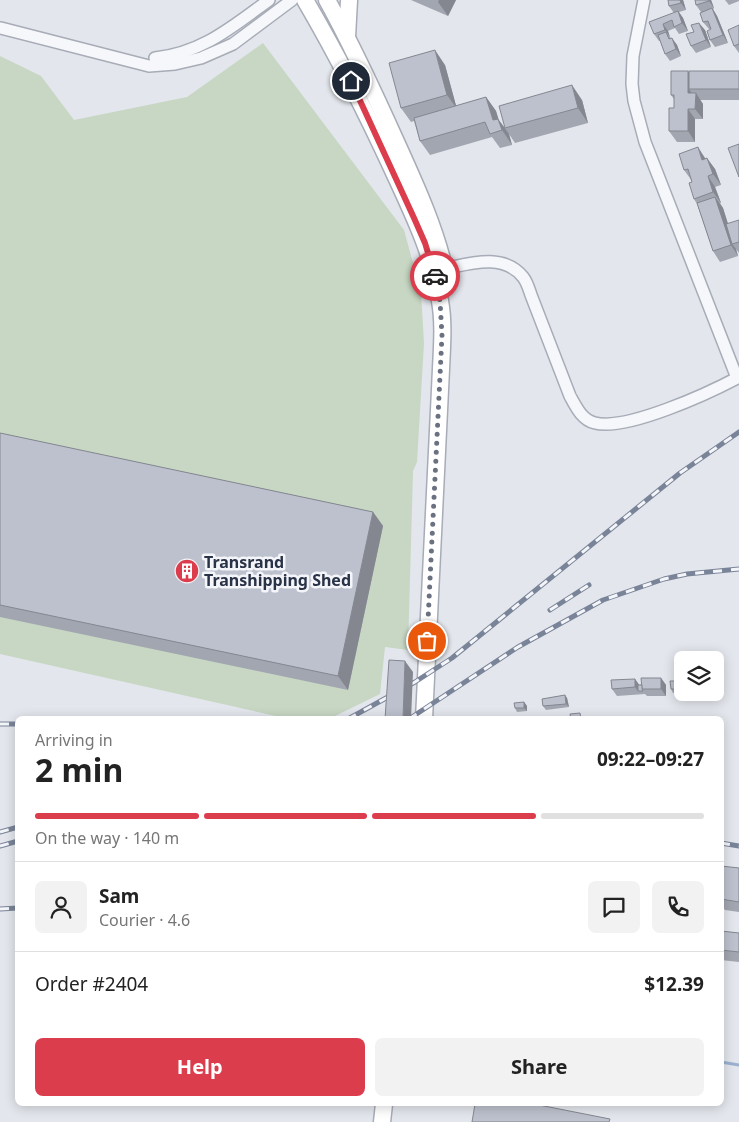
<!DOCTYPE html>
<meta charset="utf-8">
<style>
:root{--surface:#fff;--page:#f2f2f2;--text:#222;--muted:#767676;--line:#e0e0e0;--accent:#dc3d4c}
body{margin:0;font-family:"Noto Sans",sans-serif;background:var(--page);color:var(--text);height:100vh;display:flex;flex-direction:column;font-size:19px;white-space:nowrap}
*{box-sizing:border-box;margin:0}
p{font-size:16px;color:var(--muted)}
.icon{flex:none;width:28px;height:28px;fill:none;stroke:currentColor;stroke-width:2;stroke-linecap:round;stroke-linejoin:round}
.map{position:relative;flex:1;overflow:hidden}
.sheet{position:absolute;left:15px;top:716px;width:709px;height:390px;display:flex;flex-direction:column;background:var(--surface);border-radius:8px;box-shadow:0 2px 12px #0003}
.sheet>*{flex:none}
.buttons{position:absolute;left:674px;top:651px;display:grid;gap:10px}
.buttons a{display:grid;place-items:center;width:50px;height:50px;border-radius:8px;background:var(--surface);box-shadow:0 2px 12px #0003;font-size:25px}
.pin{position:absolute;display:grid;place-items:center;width:42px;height:42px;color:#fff;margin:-21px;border:2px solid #fff;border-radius:50%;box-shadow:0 1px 5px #0007}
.courier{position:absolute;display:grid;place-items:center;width:50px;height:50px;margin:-25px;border:4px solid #dc3d4c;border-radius:50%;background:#fff;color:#222;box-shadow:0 1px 6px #0007}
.headline em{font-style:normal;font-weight:700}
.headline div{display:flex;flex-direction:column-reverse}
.headline{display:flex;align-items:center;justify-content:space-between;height:85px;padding:0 20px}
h1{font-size:32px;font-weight:700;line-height:38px}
.bar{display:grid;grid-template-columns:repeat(4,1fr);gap:8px 5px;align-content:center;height:60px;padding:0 20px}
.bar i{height:6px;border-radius:4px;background:var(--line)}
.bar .on{background:var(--accent)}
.bar p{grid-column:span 4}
.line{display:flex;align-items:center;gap:12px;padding:0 20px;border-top:1px solid var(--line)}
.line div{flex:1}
.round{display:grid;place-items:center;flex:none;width:52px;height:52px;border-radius:8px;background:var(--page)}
.cta{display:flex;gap:10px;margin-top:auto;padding:10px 20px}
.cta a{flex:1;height:58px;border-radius:8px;background:var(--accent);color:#fff;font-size:20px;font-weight:700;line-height:58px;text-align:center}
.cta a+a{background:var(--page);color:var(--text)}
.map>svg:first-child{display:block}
.green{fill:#c7d7c3}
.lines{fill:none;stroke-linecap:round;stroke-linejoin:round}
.stream{stroke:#9bb1cf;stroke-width:3}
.street-casing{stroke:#a7acb7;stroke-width:14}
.secondary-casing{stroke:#a7acb7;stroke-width:19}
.street{stroke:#f6f7fa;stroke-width:11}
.secondary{stroke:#fff;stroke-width:16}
.rail-casing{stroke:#7a8498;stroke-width:5}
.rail{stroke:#f3f5f9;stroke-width:3;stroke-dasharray:9;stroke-linecap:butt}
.wall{fill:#a2a6b0}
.shaded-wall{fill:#848790}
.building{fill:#bcc1cd;stroke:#848790}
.done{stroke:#6a7180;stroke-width:5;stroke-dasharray:0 9}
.route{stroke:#dc3d4c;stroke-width:6}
.labels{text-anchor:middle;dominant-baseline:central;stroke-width:5;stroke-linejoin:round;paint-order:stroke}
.poi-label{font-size:16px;font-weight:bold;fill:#293246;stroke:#f3f5f9;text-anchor:start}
</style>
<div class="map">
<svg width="739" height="1122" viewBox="0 0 739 1122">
<rect width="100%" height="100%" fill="#e3e6ec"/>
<path class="green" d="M263,43l141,187 17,62 3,51 -7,119 -4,9 -5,179 -23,-3 -5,47 -51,25h-40l-289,-65v-598l41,20 33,44 113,-23z"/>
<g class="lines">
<path class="stream" d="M721,1062l18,3"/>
<g class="street-casing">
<g id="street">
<path d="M644,0l-11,56 -1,28 2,17 11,41 92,236"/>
<path d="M1,28l148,38 26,-2 26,-6 32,-14 59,-44"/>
<path d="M155,58c47,-5 77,-31 114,-58"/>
<path d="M438,270c28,-5 64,-19 85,7 4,5 6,12 8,18l39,101c6,11 12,24 25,27 32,8 114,-30 144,-46"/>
</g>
</g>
<g class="secondary-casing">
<g id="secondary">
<path d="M305,0c34,58 64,118 92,179 18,39 37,79 43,122 4,22 2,45 1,68l-17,350"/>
<path d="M327,0c26,47 48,95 70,144 20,44 40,88 50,136"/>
<path d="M347,37l2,-37"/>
<path d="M382,1122l2,-18"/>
</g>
</g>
<use href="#street" class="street"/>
<use href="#secondary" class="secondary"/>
<g class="rail-casing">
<g id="rail">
<path d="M550,610l39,-25"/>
<path d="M348,719l67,-37 37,-24 228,-185 59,-41"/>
<path d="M409,719l109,-72 85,-47 61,-21 23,-5 52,-5"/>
<path d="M0,724h18"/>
<path d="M0,832l18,-5"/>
<path d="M721,843l18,3"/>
<path d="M0,846l18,-5"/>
<path d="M0,909l18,-1"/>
</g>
</g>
<use href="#rail" class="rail"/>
</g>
<g class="wall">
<path d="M411,0h45l-8,16z"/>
<path d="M668,0h15l3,10 -7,2 4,6 5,13 -9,3 -4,-6 -7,3 2,6 7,8 4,11 -11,5 -5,-7 -5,-13h-1l-5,-7 20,-21 -5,-7z"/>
<path d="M695,0h16l3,8 -1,1 4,7 11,27 -13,4 -5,-7 1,-11h-2l-6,-7 -2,-10 -5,-7z"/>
<path d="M725,0h14v1l-10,4z"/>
<path d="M739,25v28l-5,-7z"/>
<path d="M705,30l6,17 -15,6 -5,-7z"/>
<path d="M445,65l11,41 30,-9 10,14 2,8 7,9 77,-28 6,23 -73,20 -6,-9 3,11 -12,3 -8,-11 -62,18 -10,-14 -6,-20 -3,1 -10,-14z"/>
<path d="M688,71l1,2 50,-2v29h-39l3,4v15h-8v23h-18l-8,-11 5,-23v-9l-3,-4z"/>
<path d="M706,158l9,11 6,16 -6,2 6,16h-1l3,5 5,16 11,-4v33l-3,-4 2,7 -18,6 -7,-11 -16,-47 -3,-5 -2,-18 -8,-11z"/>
<path d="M0,433l373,79 10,14 -35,164 -348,-73z"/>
<path d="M661,678l5,7v11h-19l-2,-2 -28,2 -5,-7 23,-10 4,6z"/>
<path d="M682,682v10l-9,1 -2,-4z"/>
<path d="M565,695l2,3 2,9 -23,3 -3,-4 -1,-7z"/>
<path d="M524,702l3,4v5l-10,1 -2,-4z"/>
<path d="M721,866l18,2v44l-14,-2 -4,-5z"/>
<path d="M721,931l18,2v29l-18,-2z"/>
</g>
<g class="shaded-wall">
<path d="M439,0h17l-8,16 -10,-14z"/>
<path d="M680,0h3l3,10 -5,-7z"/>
<path d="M709,0h2l3,8 -5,-7z"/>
<path d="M712,8l5,8 11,27 -5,-8z"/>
<path d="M678,11l5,7 5,13 -6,-8z"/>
<path d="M699,23l6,7 6,17 -5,-7z"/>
<path d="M663,24l5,7 2,6 -5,-7z"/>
<path d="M672,38l5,7 4,11 -5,-7z"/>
<path d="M435,50l10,15 12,44 -10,-14z"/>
<path d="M688,71l7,11 -6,7 6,9 -7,-5z"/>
<path d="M572,85l10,15 6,23 -10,-15z"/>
<path d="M696,93l7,11v15l-8,-10z"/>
<path d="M486,97l10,14 6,19 -9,-10z"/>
<path d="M688,109l7,10v23l-7,-11z"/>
<path d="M498,119l11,15 3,11 -10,-15z"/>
<path d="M698,147l7,11 5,13 -8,-11z"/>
<path d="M707,158l8,11 6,16 -8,-11z"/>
<path d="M708,176l7,11 6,16 -8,-11z"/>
<path d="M715,197l8,11 11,35 -2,1 4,5 2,7 -7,-11z"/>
<path d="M373,512l10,14 -35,164 -10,-14z"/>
<path d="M405,661l8,11 -2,47h-8z"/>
<path d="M661,678l5,7v11l-5,-7z"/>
<path d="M635,679l5,7 -2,5 -3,-4z"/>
<path d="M565,695l2,3 2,9 -3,-3z"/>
<path d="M524,702l3,4v5l-3,-3z"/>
</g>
<g class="building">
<path d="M668,0h12l1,3 -12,3z"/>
<path d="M695,0h14v1l-13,4z"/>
<path d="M712,8l11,27 -13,5 -3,-9 4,-2 -3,-8 -5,1 -3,-9z"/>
<path d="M678,11l4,12 -8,4 -2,-7 -9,4 2,6 -11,4 -5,-12z"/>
<path d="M699,23l7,17 -15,6 -5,-12 8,-2 -3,-7z"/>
<path d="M739,25v19l-5,2 -6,-16z"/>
<path d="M666,32l3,7 3,-1 4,11 -11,5 -7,-19z"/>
<path d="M435,50l12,45 -46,13 -12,-45z"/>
<path d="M671,71h17v22h8l-1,16h-7v22h-19v-23h5v-13h-3z"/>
<rect x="689" y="71" width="50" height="18"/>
<path d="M572,85l6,23 -73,20 -6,-22z"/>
<path d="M486,97l7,23 5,-1 4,11 -12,4 -5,-12 -65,19 -6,-23z"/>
<path d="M739,144v33l-11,-29z"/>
<path d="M698,147l4,13 5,-2 6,16 -5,2 5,16 -19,7 -5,-16 3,-1 -4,-13 -4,1 -5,-16z"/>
<path d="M715,197l16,48 -18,6 -16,-48z"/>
<path d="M739,220v22l-7,2 -6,-20z"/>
<path d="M0,433l373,79 -35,164 -338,-71z"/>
<path d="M389,660l16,1 -2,58h-18z"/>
<path d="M641,678h20v11h-19z"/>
<path d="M635,679v8l-23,2 -1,-9z"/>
<path d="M670,681h12v8h-11z"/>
<path d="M638,685h4v4l1,2h-5z"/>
<path d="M565,695l1,9 -23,2 -1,-7z"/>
<path d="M524,702v6h-9l-1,-5z"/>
<path d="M580,713l1,6h-10l-1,-5z"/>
<path d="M721,866l18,2v34l-18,-3z"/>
<path d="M721,931l18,2v19l-18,-2z"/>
<path d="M475,1104h59l76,15 -1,3h-137z"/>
</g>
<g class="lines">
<path class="done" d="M427,641l15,-306 -2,-34 -5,-25"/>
<path class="route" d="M351,81l63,137 11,25 10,33"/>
</g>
<defs>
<g id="building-disc" transform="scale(1.25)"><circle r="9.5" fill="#dc3d4c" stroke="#f3f5f9"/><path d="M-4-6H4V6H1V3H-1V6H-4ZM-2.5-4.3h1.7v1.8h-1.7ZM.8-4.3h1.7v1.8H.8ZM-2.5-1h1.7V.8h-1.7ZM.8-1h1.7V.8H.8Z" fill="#fff"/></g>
</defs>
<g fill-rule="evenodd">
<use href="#building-disc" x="187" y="571"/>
</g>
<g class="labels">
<g class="poi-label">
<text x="204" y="562">Transrand<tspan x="204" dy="18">Transhipping Shed</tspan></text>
</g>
</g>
</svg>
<div class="buttons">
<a><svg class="icon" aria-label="layers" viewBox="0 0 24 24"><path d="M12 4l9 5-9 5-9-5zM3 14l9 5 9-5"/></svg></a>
</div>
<div class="pin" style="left:427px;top:641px;background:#ea580c"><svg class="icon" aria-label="bag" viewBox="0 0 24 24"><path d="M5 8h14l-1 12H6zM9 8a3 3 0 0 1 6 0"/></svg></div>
<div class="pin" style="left:351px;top:81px;background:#1f2937"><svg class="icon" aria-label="home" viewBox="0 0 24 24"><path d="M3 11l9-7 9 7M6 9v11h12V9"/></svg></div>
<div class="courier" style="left:435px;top:276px"><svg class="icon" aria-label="car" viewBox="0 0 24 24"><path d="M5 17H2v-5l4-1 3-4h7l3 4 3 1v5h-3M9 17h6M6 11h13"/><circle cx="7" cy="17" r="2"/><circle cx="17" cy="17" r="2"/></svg></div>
<section class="sheet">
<div class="headline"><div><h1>2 min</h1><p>Arriving in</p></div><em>09:22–09:27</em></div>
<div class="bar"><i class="on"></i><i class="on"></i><i class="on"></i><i></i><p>On the way · 140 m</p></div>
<div class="line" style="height:90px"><a class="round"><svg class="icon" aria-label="person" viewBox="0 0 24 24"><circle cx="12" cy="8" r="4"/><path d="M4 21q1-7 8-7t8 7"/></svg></a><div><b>Sam</b><p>Courier · 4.6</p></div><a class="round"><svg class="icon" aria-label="chat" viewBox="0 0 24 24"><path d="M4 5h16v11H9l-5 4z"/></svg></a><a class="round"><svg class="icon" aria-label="phone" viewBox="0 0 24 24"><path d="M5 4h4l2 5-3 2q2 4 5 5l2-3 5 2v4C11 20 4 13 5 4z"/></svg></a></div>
<div class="line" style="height:65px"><div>Order #2404</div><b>$12.39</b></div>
<div class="cta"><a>Help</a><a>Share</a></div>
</section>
</div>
